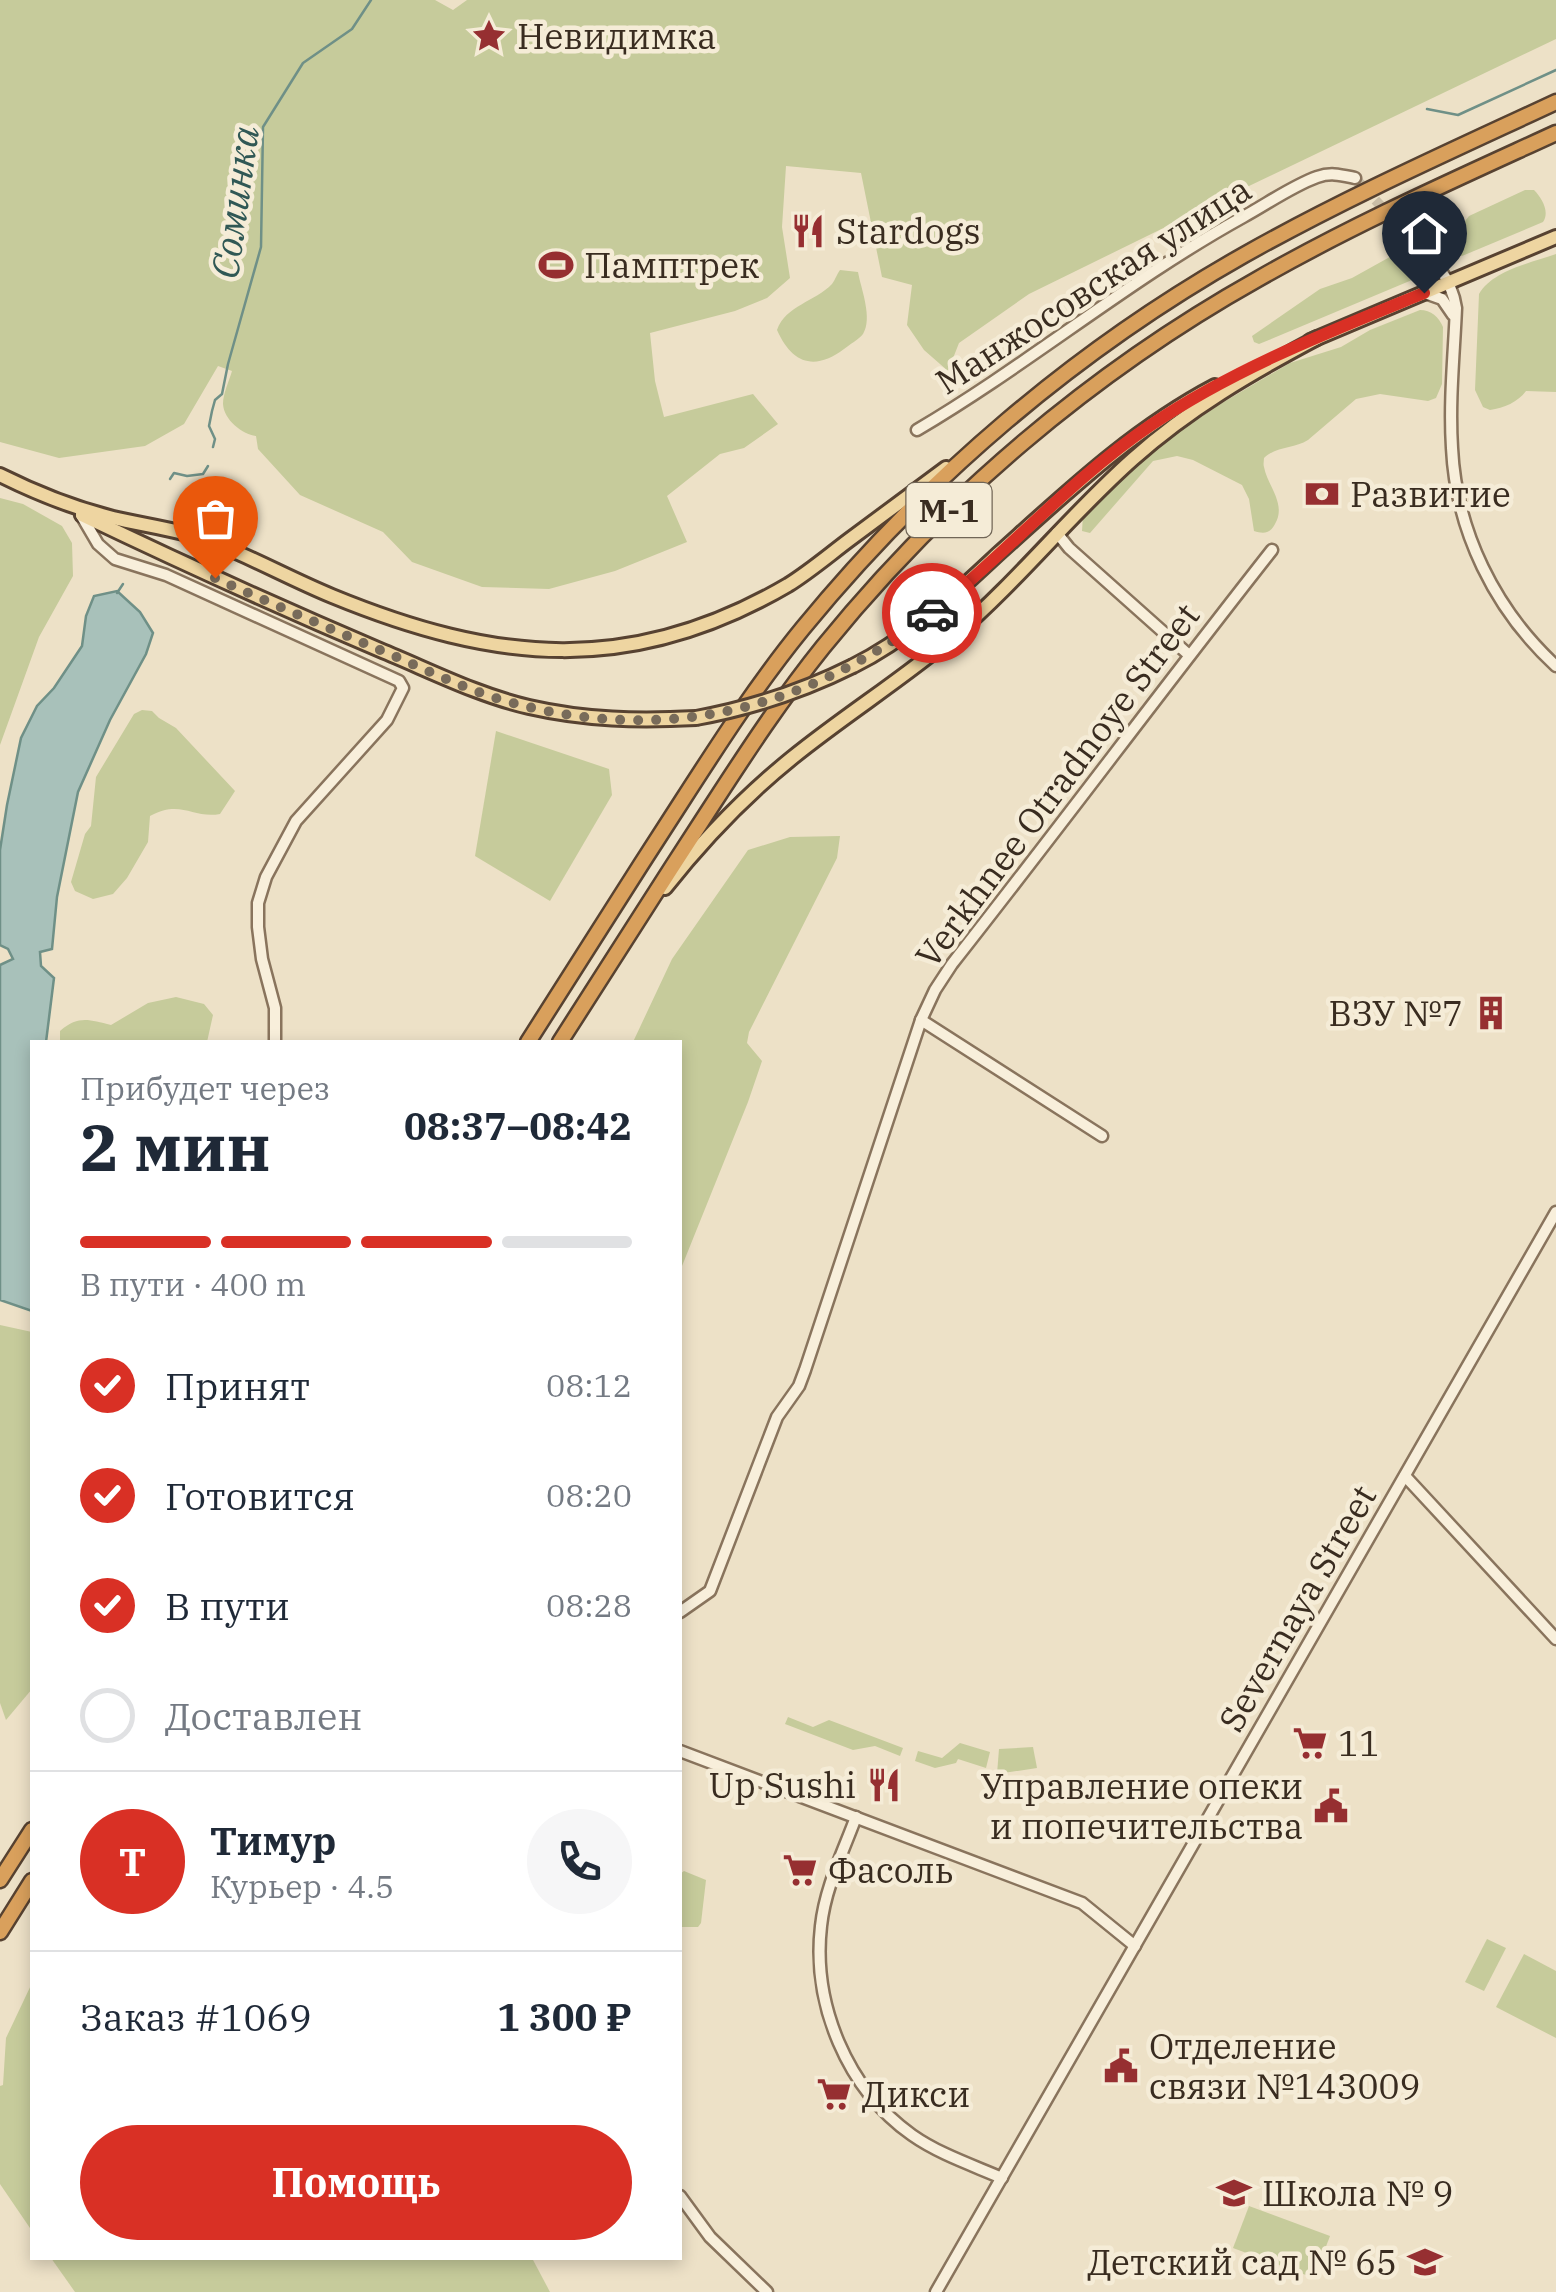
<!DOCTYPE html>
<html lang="ru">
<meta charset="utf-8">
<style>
:root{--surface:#fff;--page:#f6f6f7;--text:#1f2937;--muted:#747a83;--line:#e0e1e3;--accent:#d93025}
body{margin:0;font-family:"IBM Plex Serif",serif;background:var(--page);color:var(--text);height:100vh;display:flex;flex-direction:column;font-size:38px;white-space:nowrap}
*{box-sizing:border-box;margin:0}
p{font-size:32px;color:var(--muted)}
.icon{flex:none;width:55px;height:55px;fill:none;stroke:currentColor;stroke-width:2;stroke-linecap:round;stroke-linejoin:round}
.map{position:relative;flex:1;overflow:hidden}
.side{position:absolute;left:30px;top:1040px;width:652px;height:1220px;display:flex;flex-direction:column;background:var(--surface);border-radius:0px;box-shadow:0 5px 15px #0003}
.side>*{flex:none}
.pin{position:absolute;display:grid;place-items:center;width:85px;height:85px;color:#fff;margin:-102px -42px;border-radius:50% 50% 50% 0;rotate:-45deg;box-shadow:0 0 10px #0007}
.pin .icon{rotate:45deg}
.courier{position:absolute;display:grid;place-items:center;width:100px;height:100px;margin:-50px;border:8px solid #d93025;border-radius:50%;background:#fff;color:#222;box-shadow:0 2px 12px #0007}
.summary em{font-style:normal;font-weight:700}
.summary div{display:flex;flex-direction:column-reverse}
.summary{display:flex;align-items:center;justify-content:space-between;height:170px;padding:0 50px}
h1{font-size:65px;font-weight:700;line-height:75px}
.bar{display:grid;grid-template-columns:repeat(4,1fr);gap:15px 10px;align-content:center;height:120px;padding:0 50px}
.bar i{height:12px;border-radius:8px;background:var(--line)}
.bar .on{background:var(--accent)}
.bar p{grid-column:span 4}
.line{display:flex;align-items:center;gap:25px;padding:0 50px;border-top:2px solid var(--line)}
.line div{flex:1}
.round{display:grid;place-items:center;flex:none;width:105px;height:105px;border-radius:52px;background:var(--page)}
ol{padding:0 50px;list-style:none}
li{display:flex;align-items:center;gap:30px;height:110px}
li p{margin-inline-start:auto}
li .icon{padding:10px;border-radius:50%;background:var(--accent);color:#fff;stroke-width:4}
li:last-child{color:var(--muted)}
li i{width:55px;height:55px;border:5px solid var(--line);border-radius:50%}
.cta{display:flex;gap:20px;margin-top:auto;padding:20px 50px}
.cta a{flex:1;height:115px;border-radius:60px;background:var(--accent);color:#fff;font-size:40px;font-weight:700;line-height:115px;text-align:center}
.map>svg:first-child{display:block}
.green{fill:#c6cb9b}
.water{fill:#a8c1ba;stroke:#6f9087;stroke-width:2.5}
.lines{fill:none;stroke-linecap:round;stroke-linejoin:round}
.stream{stroke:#6f9087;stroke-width:2.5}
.minor-tunnel{stroke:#c9bda6;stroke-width:10;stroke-dasharray:10 5;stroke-linecap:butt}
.minor-casing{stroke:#89745d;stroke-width:15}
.major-casing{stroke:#574231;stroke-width:18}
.highway-casing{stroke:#574231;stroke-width:19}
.minor{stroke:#f8efdb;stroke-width:10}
.major{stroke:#eed5a1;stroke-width:12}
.highway{stroke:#d9a05c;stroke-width:14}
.major-bridge-casing{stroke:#574231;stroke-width:18;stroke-linecap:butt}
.major-bridge{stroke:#eed5a1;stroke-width:12}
.done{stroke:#786b5a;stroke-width:10;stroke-dasharray:0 18}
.route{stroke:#d93025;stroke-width:12}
.labels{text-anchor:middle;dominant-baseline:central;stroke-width:9;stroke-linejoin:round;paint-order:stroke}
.shield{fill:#f5ecd7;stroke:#716657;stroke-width:2.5}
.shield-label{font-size:32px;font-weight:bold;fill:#392c20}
.poi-label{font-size:35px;fill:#392c20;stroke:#f5ecd7;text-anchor:start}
.street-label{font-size:35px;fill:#392c20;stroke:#f5ecd7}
.water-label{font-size:38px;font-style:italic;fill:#305855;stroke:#f5ecd7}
</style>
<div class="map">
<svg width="1556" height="2292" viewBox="0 0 1556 2292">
<rect width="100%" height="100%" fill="#ede1c7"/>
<g class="green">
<path d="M0,0h435l18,10 14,-10h1089v39l-307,147 -220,108 -70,49 -11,28 -24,-21 -17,-25 5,-40 -30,-8 -21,-104 -75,-7 -4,61 8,51 -23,20 -32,13 -85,22 5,48 9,36 89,-23 25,30 -34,24 -24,6 -53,42 20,46 -72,29 -66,18 -67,-2 -70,-25 -29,-30 -83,-37 -42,-46 -2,-13c-14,-2 -32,-16 -33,-32 0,-10 6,-23 9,-33l-14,-5 -34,58 -39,22 -86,12 -59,-16z"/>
<path d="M1525,190h9c8,8 16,22 9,32l-81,34 -5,-1 -6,-10 12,-10 -1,-10 7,-9z"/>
<path d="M1397,253c14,1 23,0 23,16l-8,11 -148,62 -5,2 -5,-2 -2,-6 68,-47 32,-11z"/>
<path d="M1556,254v138l-30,-1c-8,11 -22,17 -36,19l-7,-3 -8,-17 4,-96c14,-24 52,-31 77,-40z"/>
<path d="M840,270l18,2c3,17 15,46 5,62 -4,5 -14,11 -19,15 -29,22 -52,15 -67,-19 9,-25 38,-28 55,-46 3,-4 5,-10 8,-14z"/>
<path d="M1420,310c11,0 19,7 23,17l-1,57 -6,14 -8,3 -48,-7 -24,5 -48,41c-14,9 -32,6 -44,18 0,3 -1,6 0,9 3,18 23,37 11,57 -5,10 -12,10 -21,7l-5,-32 -7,-14 -49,-25 -16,-4 -24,5 -63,72 -8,-2 1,-16 76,-70 63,-42 68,-40 51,-16 29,-17z"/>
<path d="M0,498l23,6 39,22 10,17 1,33 -34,61 -39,108z"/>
<path d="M142,710l10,1 7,7 17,10 59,63 -15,23c-27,5 -39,-15 -70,2l-2,26 -21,36 -14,16 -20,5 -18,-8 -4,-9 14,-48 6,-8 5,-49 38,-63z"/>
<path d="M496,731l113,38 3,26 -62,106 -75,-45z"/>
<path d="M840,836l-3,22 -88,174 -2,11 15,18 -14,41 -68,169v-229h-47l39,-83 76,-109 42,-13z"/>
<path d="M176,997l28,7 9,11 -6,27h-147v-11c19,-16 29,-11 51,-6l37,-22z"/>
<path d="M0,1325l32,7v357l-26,31 -6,-17z"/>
<path d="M788,1717l25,10 16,-7 74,28 -3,8 -25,-10 -22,4 -68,-26z"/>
<path d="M960,1743l30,9 -4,16 -28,-9 -2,4 -21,5 -20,-7 3,-10 24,7z"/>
<path d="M1033,1747l4,21 -40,6 2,-25z"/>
<path d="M684,1871l22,9 -5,43 -3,4h-18v-53z"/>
<path d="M1487,1939l19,9 -22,43 -19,-9z"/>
<path d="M1524,1954l32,17v67l-60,-31z"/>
<path d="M32,1983v248l-32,-47v-98l3,-1 3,-47z"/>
<path d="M1249,2206l81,30 -16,42 -81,-30z"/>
<path d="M51,2258h481l18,34h-475z"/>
</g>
<path class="water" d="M117,591l23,21 13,21 -7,21 -36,66 -32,72 -21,105 -5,52 -12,3 1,14 13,12 -8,64h-14v269l-32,-11v-335l13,-6 -5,-10 -8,-4v-95l7,-45 14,-67 16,-32 17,-18 28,-42 4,-30 8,-20z"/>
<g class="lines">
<g class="stream">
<path d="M1427,109l31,6 98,-45"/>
<path d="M213,447l2,-8 -6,-13 3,-15 3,-11 7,-6 6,-30 33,-117 2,-120 40,-64 49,-34 19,-29"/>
<path d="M170,479l4,-6 13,3 16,-2 5,-8"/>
<path d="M117,593l6,-9"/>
</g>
<path class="minor-tunnel" d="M1355,178l48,52"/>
<g class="minor-casing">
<g id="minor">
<path d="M1403,230c24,23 48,43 53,78 -2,47 -7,93 -4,140 4,83 43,162 104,218"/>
<path d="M1425,293l17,6 11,16"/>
<path d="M917,430c112,-66 212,-150 326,-213 24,-13 49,-31 74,-40 14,-5 24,-2 38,1"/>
<path d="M81,515l17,29 17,15 51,16 233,106 4,7 -16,32 -91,101 -30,56 -8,26v24l4,32 13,49v34"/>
<path d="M1057,533l12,15 120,107"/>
<path d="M921,1020l181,116"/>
<path d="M1405,1476l151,163"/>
<path d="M680,1612l30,-21 67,-174 22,-31 6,-16 116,-350 14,-30 17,-26c108,-137 212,-277 320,-414"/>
<path d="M680,1751l402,152 53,43"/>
<path d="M856,1817c-13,35 -31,71 -35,109 -9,78 26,163 91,209 27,19 60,30 90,43"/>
<path d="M680,2196l30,41 57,55"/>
<path d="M936,2292l620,-1080"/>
</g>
</g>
<g class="major-casing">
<g id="major">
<path d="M1310,341l246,-104"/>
<path d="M0,475c36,18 74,33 113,43 34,8 69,12 102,25 40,16 78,37 117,53 163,67 299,81 456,-11 21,-13 41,-30 61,-45 32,-24 65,-48 97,-72"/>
<path d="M82,515c98,47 197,92 298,135 49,20 97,45 149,57 57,13 109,14 167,11"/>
<path d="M853,666c55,-27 101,-71 145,-112 68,-61 135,-125 217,-168"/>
<path d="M665,888c37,-47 80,-92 127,-130 53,-43 111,-79 163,-123 64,-55 116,-121 178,-176 56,-50 118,-86 184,-121"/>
</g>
</g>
<g class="highway-casing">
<g id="highway">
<path d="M528,1042c51,-80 102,-161 154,-241 38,-59 76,-118 121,-173 123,-150 273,-278 441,-373 101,-57 207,-104 312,-153"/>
<path d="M560,1042c50,-78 100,-157 151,-235 35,-54 71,-109 112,-160 120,-148 269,-275 435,-368 96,-55 198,-100 298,-146"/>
<path d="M0,1880l32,-50"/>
<path d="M0,1932l32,-51"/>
</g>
</g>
<use href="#minor" class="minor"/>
<use href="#major" class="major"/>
<use href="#highway" class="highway"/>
<g class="major-bridge-casing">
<path id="major-bridge" d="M696,718c55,-10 107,-27 157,-52"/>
</g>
<use href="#major-bridge" class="major-bridge"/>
</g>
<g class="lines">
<path class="done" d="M215,578c53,24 107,47 160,70 42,17 84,39 127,52 158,46 301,12 430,-87"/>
<path class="route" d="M932,613c75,-60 139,-134 219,-188 84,-57 180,-94 273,-132"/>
</g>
<defs>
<g id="sight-bare" transform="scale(2.7)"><path d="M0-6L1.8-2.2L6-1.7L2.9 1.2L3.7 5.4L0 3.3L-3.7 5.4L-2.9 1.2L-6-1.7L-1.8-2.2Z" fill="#962f31" stroke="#f5ecd7" stroke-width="2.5" paint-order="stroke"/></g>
<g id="restaurant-bare" transform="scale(2.7)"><path d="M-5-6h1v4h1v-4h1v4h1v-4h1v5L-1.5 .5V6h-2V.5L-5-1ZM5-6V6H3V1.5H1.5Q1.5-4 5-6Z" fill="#962f31" stroke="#f5ecd7" stroke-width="2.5" paint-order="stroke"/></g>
<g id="stadium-bare" transform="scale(2.7)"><path d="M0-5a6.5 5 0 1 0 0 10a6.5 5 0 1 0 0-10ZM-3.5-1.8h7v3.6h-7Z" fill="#962f31" stroke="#f5ecd7" stroke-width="2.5" paint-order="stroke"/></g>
<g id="bank-bare" transform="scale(2.7)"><path d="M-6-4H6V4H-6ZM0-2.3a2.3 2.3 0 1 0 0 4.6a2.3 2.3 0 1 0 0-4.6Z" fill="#962f31" stroke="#f5ecd7" stroke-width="2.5" paint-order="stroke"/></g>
<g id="building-bare" transform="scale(2.7)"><path d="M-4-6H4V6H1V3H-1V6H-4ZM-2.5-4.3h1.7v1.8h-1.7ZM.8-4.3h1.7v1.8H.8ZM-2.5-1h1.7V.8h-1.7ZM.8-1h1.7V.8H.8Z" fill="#962f31" stroke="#f5ecd7" stroke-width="2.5" paint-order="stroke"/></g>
<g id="supermarket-bare" transform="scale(2.7)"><path d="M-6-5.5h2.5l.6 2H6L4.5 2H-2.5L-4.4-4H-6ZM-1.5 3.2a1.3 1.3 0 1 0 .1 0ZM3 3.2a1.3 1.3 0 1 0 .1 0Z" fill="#962f31" stroke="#f5ecd7" stroke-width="2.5" paint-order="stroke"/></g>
<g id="civic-bare" transform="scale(2.7)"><path d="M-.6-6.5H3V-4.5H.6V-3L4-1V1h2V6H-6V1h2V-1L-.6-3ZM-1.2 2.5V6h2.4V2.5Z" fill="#962f31" stroke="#f5ecd7" stroke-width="2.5" paint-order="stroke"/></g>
<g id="school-bare" transform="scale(2.7)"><path d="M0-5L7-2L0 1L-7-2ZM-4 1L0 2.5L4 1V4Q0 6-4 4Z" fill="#962f31" stroke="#f5ecd7" stroke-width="2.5" paint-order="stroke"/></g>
</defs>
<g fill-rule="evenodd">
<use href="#sight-bare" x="489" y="36"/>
<use href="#restaurant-bare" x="808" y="231"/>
<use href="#stadium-bare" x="556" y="265"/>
<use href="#bank-bare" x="1322" y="494"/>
<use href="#building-bare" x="1491" y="1013"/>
<use href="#supermarket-bare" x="1310" y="1743"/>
<use href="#restaurant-bare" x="884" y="1785"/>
<use href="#civic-bare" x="1331" y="1806"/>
<use href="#supermarket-bare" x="800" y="1870"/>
<use href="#civic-bare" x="1121" y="2066"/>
<use href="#supermarket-bare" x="834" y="2094"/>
<use href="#school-bare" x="1234" y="2193"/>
<use href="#school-bare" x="1425" y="2262"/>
</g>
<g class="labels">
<rect class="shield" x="906.5" y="483" width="85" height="54" rx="8"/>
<g class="shield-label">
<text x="949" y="510">М-1</text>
</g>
<g class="poi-label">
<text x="517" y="36">Невидимка</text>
<text x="836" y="231">Stardogs</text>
<text x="584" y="265">Памптрек</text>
<text x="1350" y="494">Развитие</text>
<text x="1463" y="1013" text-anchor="end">ВЗУ №7</text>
<text x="1338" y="1743">11</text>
<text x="856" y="1785" text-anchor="end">Up Sushi</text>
<text x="1303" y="1786" text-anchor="end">Управление опеки<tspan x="1303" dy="40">и попечительства</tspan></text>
<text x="828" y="1870">Фасоль</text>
<text x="1149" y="2046">Отделение<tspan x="1149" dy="40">связи №143009</tspan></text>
<text x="862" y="2094">Дикси</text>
<text x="1262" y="2193">Школа № 9</text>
<text x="1397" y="2262" text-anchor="end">Детский сад № 65</text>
</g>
<g class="street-label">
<text transform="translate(1093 285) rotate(-33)">Манжосовская улица</text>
<text transform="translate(1057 785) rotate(-53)">Verkhnee Otradnoye Street</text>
<text transform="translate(1297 1608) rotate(-60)">Severnaya Street</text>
</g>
<g class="water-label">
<text transform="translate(234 202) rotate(-82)">Соминка</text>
</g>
</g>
</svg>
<div class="pin" style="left:215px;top:578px;background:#ea580c"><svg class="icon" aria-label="bag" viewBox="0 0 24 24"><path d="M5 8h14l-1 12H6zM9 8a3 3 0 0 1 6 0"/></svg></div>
<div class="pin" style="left:1424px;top:293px;background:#1f2937"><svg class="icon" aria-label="home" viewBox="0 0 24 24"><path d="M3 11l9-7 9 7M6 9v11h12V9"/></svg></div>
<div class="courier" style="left:932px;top:613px"><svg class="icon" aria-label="car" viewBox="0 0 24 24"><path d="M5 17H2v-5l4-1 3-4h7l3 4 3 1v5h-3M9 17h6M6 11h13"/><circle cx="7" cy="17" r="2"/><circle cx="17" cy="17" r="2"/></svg></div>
<section class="side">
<div class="summary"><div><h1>2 мин</h1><p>Прибудет через</p></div><em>08:37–08:42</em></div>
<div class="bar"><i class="on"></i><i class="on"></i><i class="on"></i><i></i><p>В пути · 400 m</p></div>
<ol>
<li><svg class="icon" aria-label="check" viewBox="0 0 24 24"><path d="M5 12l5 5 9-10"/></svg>Принят<p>08:12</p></li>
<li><svg class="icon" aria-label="check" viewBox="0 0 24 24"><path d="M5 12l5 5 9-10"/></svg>Готовится<p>08:20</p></li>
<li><svg class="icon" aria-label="check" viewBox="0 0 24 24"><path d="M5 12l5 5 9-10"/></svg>В пути<p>08:28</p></li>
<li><i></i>Доставлен</li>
</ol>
<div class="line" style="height:180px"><b class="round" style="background:var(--accent);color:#fff">Т</b><div><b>Тимур</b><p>Курьер · 4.5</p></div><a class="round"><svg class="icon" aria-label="phone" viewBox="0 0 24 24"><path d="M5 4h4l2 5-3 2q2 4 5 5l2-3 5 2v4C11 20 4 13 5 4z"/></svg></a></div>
<div class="line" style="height:130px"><div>Заказ #1069</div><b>1 300 ₽</b></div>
<div class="cta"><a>Помощь</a></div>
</section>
</div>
